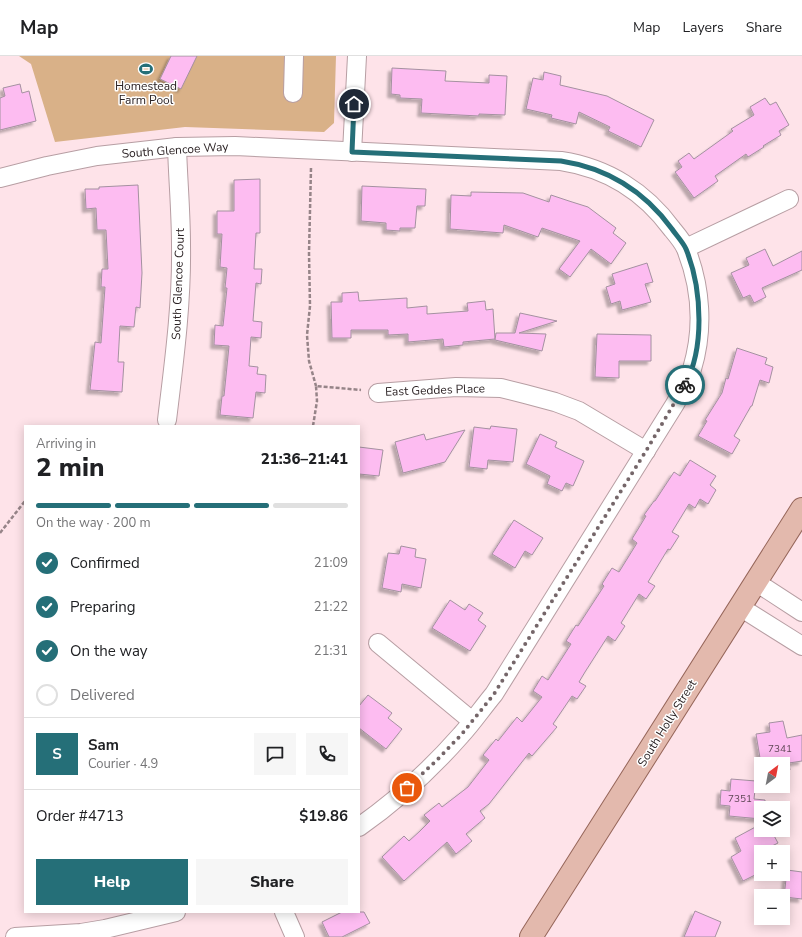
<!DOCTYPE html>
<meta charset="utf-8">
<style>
:root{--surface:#fff;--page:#f6f6f6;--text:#202124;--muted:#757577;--line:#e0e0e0;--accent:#256f78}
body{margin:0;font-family:"Nunito Sans",sans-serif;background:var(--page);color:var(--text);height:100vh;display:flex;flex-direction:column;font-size:15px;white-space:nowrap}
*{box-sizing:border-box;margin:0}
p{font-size:13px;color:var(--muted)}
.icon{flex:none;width:22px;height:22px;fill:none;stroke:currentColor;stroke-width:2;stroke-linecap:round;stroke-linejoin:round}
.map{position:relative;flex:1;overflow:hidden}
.panel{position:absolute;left:24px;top:369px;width:336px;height:488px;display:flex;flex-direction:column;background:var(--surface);border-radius:0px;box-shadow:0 2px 10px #0003}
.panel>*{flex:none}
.needle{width:26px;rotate:32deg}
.controls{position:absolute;left:754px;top:701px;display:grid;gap:8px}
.controls a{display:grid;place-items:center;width:36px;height:36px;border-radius:0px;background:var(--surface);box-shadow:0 2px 10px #0003;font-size:20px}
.pin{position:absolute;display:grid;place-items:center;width:34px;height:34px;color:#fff;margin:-17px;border:2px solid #fff;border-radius:50%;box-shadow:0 1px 4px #0007}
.courier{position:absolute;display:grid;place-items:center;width:40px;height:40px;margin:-20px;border:3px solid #256f78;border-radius:50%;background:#fff;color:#222;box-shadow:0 1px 5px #0007}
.overview em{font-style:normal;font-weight:800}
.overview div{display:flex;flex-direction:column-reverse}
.overview{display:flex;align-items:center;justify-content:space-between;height:68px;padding:0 12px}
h1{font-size:26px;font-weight:800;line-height:30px}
.bar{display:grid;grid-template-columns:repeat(4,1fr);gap:6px 4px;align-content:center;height:48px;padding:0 12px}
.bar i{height:5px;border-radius:3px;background:var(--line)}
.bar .active{background:var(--accent)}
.bar p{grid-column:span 4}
.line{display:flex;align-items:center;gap:10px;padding:0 12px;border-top:1px solid var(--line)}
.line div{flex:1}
.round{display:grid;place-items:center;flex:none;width:42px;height:42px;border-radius:0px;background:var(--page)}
ol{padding:0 12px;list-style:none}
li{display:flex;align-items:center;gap:12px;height:44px}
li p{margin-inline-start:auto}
li .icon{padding:4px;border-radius:50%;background:var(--accent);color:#fff;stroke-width:4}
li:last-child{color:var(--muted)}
li i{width:22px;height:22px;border:2px solid var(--line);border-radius:50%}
.primary-button{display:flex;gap:8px;margin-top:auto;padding:8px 12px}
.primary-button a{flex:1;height:46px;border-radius:0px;background:var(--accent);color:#fff;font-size:16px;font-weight:800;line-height:46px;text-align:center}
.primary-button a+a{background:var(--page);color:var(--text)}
header{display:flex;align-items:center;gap:24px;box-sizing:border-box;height:56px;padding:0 20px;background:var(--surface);border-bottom:1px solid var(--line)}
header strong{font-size:19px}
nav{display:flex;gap:22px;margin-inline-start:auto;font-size:14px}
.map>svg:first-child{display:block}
.green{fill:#d9b188}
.building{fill:#fdbcf1;stroke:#a491a0;filter:url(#shadow)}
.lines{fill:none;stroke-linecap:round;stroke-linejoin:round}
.minor-casing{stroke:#b79ea3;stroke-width:20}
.major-casing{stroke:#96665a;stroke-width:24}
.path{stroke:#968488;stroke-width:2.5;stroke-dasharray:4 2;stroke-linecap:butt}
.minor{stroke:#fff;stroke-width:18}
.major{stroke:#e3b9ad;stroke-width:22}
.done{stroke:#756669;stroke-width:4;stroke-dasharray:0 7.2}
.route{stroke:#256f78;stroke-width:5}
.labels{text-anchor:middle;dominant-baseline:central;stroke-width:3;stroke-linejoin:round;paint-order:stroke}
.number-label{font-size:10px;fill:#604857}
.poi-label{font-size:12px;fill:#2b2224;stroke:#fff}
.street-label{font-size:12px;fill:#2b2224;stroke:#fff}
</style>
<header>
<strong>Map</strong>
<nav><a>Map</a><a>Layers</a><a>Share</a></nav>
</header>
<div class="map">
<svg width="802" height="881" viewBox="0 0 802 881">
<defs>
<filter id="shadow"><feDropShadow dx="-3.5" dy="3.5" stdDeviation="1" flood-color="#0004"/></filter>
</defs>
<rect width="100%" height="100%" fill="#fee3e9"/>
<path class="green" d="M19,0h317l-2,67 -10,9 -139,-5 -130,15 -24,-78z"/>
<g class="building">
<path d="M171,0h26l-16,33 -21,-10z"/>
<path d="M392,12l54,3 -1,10 44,2v-8l18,1 -2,39 -26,-1v2l-58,-3 1,-14 -22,-1v-3l-9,-1z"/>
<path d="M544,16l17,4 -1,9 47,11 47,24 -13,27 -33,-16 2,-4 -31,-15 -3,12 -25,-6 1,-3 -26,-6 7,-31 10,2z"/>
<path d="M20,28l2,9 7,-2 7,30 -36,9v-32l5,-2 -2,-8z"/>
<path d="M765,42l5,7 6,-3 13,23 -10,6 2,4 -18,11 1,1 -16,10 -2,-3 -31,22 3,5 -24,17 -19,-26 7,-5 -4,-6 11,-8 5,6 39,-28 -2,-2 23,-14 -4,-8z"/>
<path d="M260,123v54h-4l-2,36h8l-1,15 -5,-1 -3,38 9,1 -1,16 -10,-1 -2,29 9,1 -1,7 9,1 -1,18 -9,-1 -3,26 -33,-3 2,-19h2l5,-50 -15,-1 1,-20 8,1 4,-38h-2l2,-20 -7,-1 2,-33h-5v-23h17v-31z"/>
<path d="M138,129l4,88 -2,35 -4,-1 -2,20 -14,-1 -2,36h6l-2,30 -32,-2 5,-48 6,1 4,-56h-4l1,-18h6l-2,-39h-9l-1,-22 -10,1 -1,-20h14v-2z"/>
<path d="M362,130l64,3 -1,17h-8l-2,22h-15v3l-14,-1v-7l-25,-2z"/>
<path d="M471,136l52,1 26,9 2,-7 18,6 19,6 28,21 -3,5 13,10 -15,21 -20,-15 -21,28 -11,-8 21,-28 -38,-13 -4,9 -34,-12 -1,8 -53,-4 1,-34 20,1z"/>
<path d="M765,193l8,17 29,-15v19l-40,18 4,9 -12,6 -4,-8 -7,3 -12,-25 18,-8 -3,-7z"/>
<path d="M647,207l6,19 -8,2 6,18 -29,8 -2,-9 -9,3 -5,-17 9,-3 -3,-10z"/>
<path d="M358,236l1,9 48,-3v10l20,-2v8l41,-3 -1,-8 18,-2 1,9 7,-1 2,30 -32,3v3l-19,2 -1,-8 -35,3v-8l-20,1v-5h-37v8h-19l-1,-36h11v-9z"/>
<path d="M520,257l37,8 -38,12 27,1 -4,17 -47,-11 1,-7h19z"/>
<path d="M597,278l54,1v26h-32v17l-24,-1z"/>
<path d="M737,292l30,10 -2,6 8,3 -4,16 -9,-3 -8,26h-1l-17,30 6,4 -8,14 -34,-18 9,-15 -2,-1 17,-27 4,-15 2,1z"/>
<path d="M491,370l26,3 -4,33 -25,-2 -1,9 -18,-2 5,-40 16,2z"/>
<path d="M465,374l-20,32 -42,11 -8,-31 29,-8 2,6z"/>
<path d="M540,378l17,8 -2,5 29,14 -11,25 -7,-3 -4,8 -15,-7 3,-8 -24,-12z"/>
<path d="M359,391l24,3 -4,26 -20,-2z"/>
<path d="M690,404l26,16 -6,9 6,5 -8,14 -8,-5 -5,9 -6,-4 -17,28 7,4 -9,14 -2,-1 -20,33 7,4 -9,13 -7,-5 -18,29 4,3 -10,15 -7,-5 -23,36 -6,10 7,4 -9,13 -5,-3 -19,28 4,3 -25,29 -3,-3 -40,51 -9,7 5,7 -19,16 6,7 -16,13 -9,-12 -43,39 -22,-24 22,-21 5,5 11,-10 10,-10 -6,-6 15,-12 3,4 26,-20 21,-27 -6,-5 13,-16 2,2 19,-24 5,5 20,-25 -9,-6 9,-15 6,4 23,-36 -5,-3 10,-16 2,1 26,-40 -2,-2 10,-16 7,4 18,-29 -5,-4 14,-23 -2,-1 10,-14h1l19,-29 6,4z"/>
<path d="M514,464l29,18 -11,17 -7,-4 -10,17 -23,-14z"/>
<path d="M401,490l15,3 -1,8 11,2 -5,29 -19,-4 -1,8 -19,-4 6,-35 11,1z"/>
<path d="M450,544l15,10 4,-6 14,9 -5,7 8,6 -16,25 -38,-23z"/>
<path d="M368,639l24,18 -4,5 14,11 -16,20 -27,-21v-22z"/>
<path d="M783,665l4,17 15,-3v26l-13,2 1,7 -7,1v-7h-7l-1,-3 -14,3 -5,-30 14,-2 -1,-9z"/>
<path d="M731,723l25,2 -2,18 11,1v8h-4v11l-32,-3 1,-10 -10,-1 1,-15 9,1z"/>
<path d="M761,768v6h10l7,13 -10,5 2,4h-9v20l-18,9 -12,-24 10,-6 -6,-13z"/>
<path d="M787,814l15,2v27l-18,-2z"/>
<path d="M695,855l26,11 -6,15h-31z"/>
<path d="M342,856h22l6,11 -28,14h-13l-7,-15z"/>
</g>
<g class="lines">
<g class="minor-casing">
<g id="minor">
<path d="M293,37l1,-37"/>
<path d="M352,96l5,-96"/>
<path d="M0,122l47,-12 50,-10 80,-9 58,-1 326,15c46,7 84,31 111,68 5,6 11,13 14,20 15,38 18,80 6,120 -3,12 -11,24 -17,35l-181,290c-11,13 -21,28 -33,41 -29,33 -65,66 -102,92"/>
<path d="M686,192l103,-49"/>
<path d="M378,337l78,-6 45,1 24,6 30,8 24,9 67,40"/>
<path d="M167,364c7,-58 15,-117 14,-175 0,-33 -3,-65 -4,-98"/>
<path d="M756,526l46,30"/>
<path d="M740,551l62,39"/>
<path d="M378,587l94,78"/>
<path d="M284,856l11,25"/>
<path d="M15,881l66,-4 24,-4 71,-17"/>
</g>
</g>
<g class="major-casing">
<path id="major" d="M531,881l271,-428"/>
</g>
<g class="path">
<path d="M311,112l-2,85 1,53 -3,29 2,26 7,25"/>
<path d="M313,370l4,-25 -1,-15 45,4"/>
<path d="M0,477l25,-32"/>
</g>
<use href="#minor" class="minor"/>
<use href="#major" class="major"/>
</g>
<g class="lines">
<path class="done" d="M407,732l30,-28 25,-26 32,-40 152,-243 39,-66"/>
<path class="route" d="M354,48l-2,48 209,9c46,7 84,31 111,68 4,6 11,13 14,20 9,22 13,48 13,71 0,22 -4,46 -14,65"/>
</g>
<defs>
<g id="stadium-bare" transform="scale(1.08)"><path d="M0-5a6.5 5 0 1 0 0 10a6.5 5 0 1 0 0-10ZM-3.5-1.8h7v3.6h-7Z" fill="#256f78" stroke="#fff" stroke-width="2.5" paint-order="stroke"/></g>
</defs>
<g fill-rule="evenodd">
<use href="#stadium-bare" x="146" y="13"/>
</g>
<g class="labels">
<g class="number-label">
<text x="780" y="693">7341</text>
<text x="740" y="743">7351</text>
</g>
<g class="poi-label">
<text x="146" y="30">Homestead<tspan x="146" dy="14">Farm Pool</tspan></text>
</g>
<g class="street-label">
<text transform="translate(175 94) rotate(-4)">South Glencoe Way</text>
<text transform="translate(178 228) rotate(-88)">South Glencoe Court</text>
<text transform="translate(435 334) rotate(-2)">East Geddes Place</text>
<text transform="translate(667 667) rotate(-58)">South Holly Street</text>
</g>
</g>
</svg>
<div class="controls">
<a><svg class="needle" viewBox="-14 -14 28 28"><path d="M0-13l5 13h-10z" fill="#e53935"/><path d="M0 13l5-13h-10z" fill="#757577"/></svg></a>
<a><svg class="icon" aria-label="layers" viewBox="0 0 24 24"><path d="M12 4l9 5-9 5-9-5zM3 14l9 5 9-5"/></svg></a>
<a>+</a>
<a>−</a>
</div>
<div class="pin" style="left:407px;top:732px;background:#ea580c"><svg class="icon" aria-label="bag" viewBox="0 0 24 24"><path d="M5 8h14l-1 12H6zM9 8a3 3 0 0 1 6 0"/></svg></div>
<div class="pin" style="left:354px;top:48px;background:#1f2937"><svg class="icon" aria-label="home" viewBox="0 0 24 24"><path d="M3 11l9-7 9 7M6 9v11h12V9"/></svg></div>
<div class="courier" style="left:685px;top:329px"><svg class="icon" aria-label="bike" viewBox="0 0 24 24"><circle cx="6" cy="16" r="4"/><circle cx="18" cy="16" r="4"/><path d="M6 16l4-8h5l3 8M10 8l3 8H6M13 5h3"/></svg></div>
<section class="panel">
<div class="overview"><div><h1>2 min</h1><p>Arriving in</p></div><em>21:36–21:41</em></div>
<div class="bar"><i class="active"></i><i class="active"></i><i class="active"></i><i></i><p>On the way · 200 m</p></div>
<ol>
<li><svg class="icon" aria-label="check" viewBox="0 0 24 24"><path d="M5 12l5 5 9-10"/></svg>Confirmed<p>21:09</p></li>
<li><svg class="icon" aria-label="check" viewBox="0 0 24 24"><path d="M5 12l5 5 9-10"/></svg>Preparing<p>21:22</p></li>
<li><svg class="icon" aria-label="check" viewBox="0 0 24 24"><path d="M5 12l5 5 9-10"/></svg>On the way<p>21:31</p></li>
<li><i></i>Delivered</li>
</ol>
<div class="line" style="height:72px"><b class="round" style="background:var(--accent);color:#fff">S</b><div><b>Sam</b><p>Courier · 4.9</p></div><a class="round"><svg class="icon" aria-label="chat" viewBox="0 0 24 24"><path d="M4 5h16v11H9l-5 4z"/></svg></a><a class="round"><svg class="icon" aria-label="phone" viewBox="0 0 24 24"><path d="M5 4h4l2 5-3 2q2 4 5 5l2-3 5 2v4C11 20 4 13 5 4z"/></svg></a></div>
<div class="line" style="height:52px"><div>Order #4713</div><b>$19.86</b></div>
<div class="primary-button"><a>Help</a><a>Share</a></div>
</section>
</div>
